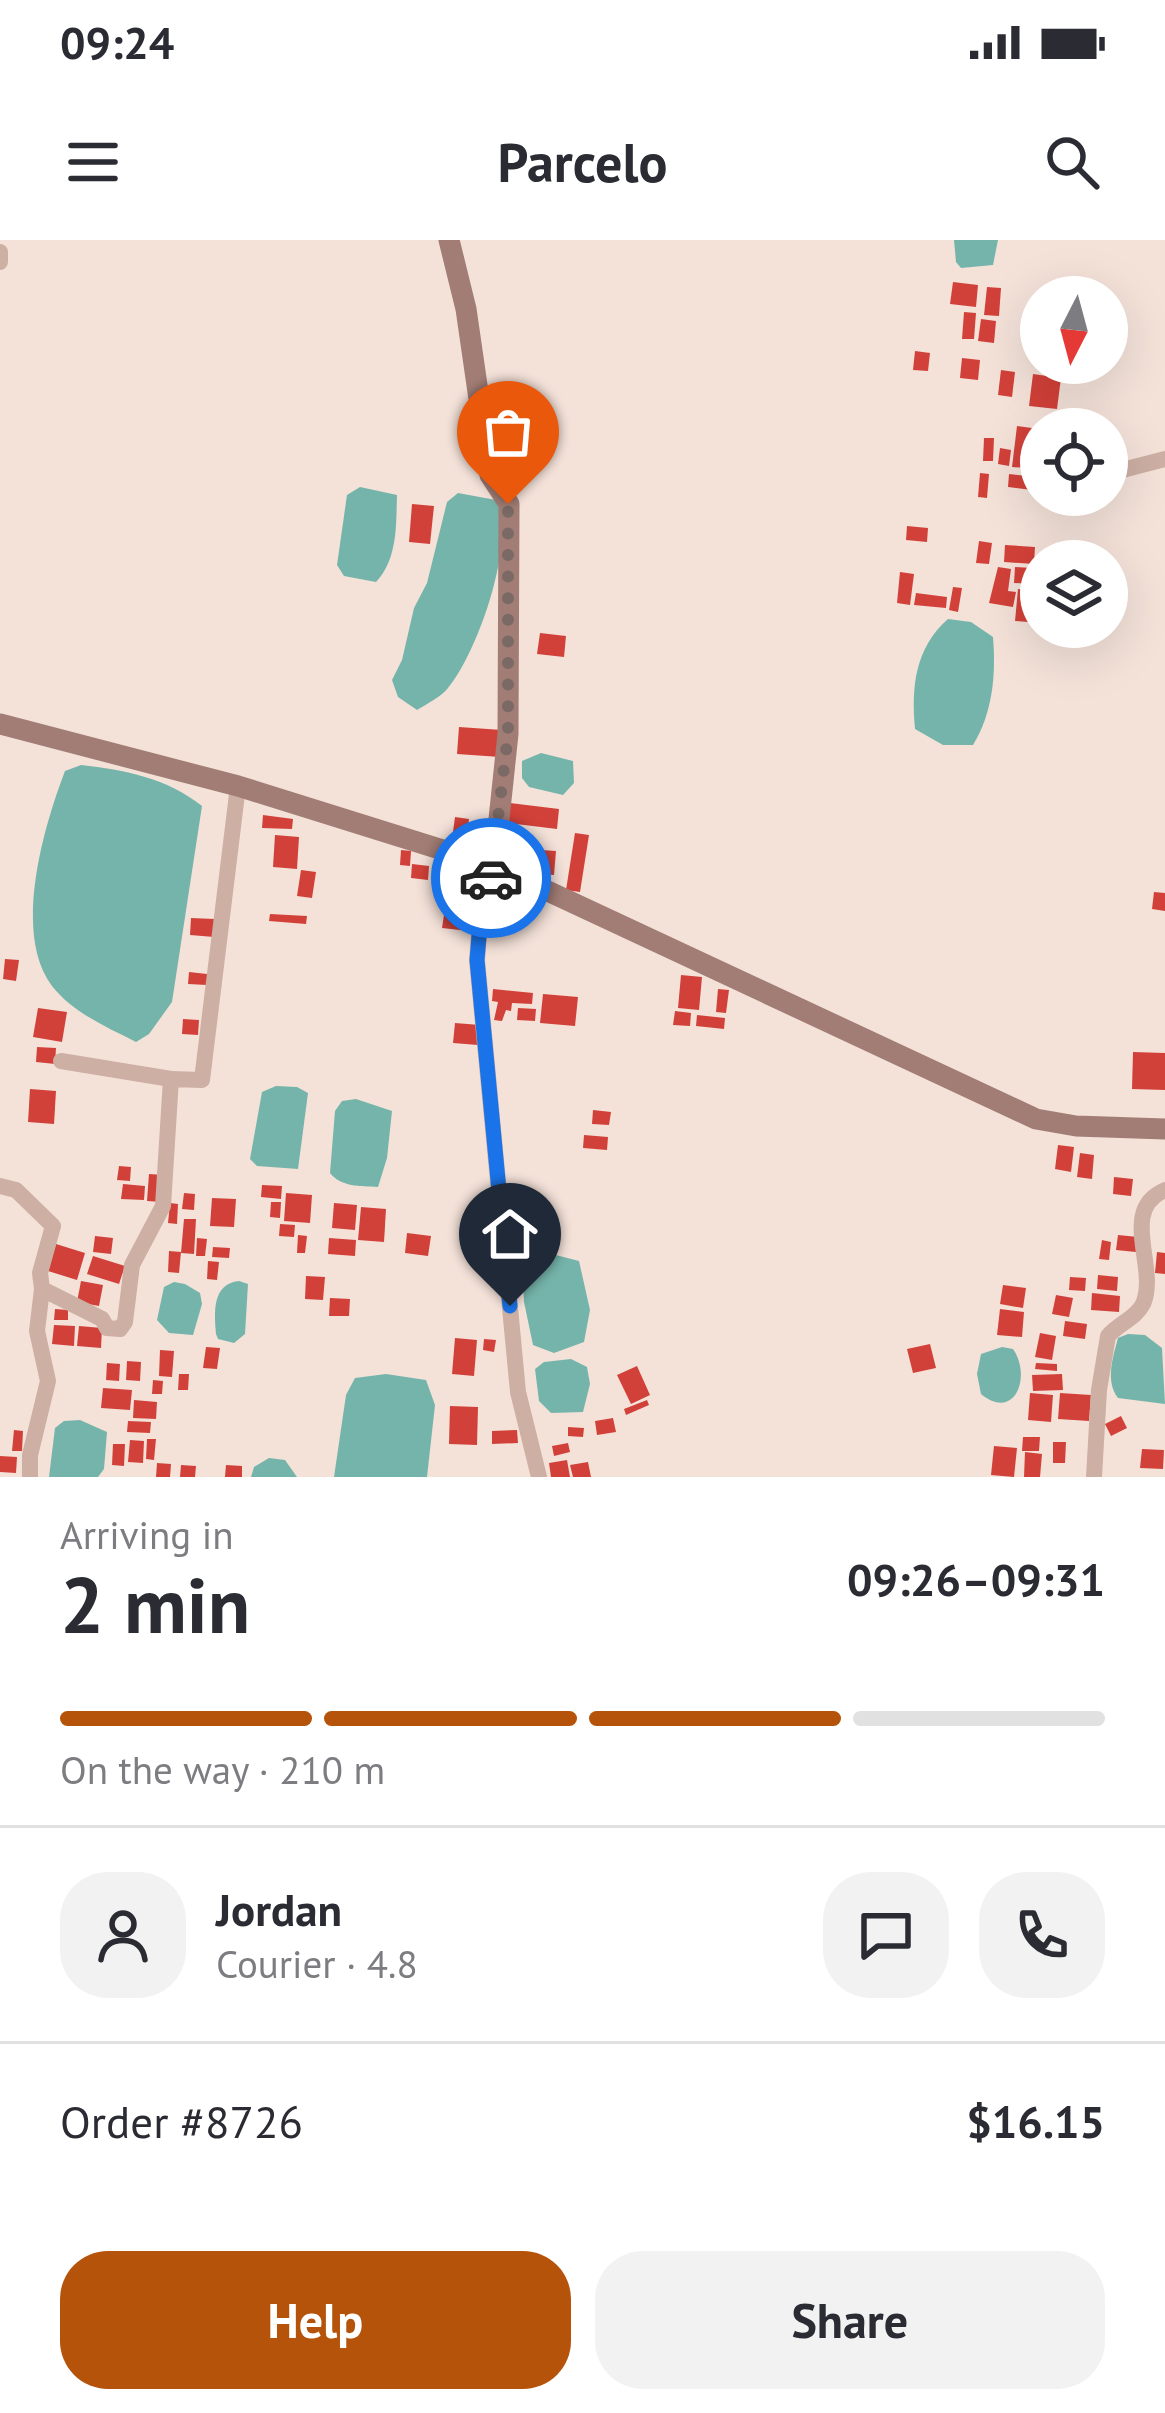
<!DOCTYPE html>
<meta charset="utf-8">
<style>
:root{--surface:#fff;--page:#f2f2f3;--text:#2b2b33;--muted:#7c7c81;--line:#e1e1e2;--accent:#b45309}
body{margin:0;font-family:"PT Sans",sans-serif;background:var(--page);color:var(--text);height:100vh;display:flex;flex-direction:column;font-size:45px;white-space:nowrap}
*{box-sizing:border-box;margin:0}
p{font-size:39px;color:var(--muted)}
.icon{flex:none;width:66px;height:66px;fill:none;stroke:currentColor;stroke-width:2;stroke-linecap:round;stroke-linejoin:round}
.map{position:relative;height:1237px;overflow:hidden}
.side{display:flex;flex-direction:column;background:var(--surface);flex:1}
.side>*{flex:none}
.needle{width:78px;rotate:186deg}
.buttons{position:absolute;left:1020px;top:36px;display:grid;gap:24px}
.buttons a{display:grid;place-items:center;width:108px;height:108px;border-radius:50%;background:var(--surface);box-shadow:0 12px 48px #0002;font-size:60px}
.pin{position:absolute;display:grid;place-items:center;width:102px;height:102px;color:#fff;margin:-123px -51px;border-radius:50% 50% 50% 0;rotate:-45deg;box-shadow:0 0 12px #0007}
.pin .icon{rotate:45deg}
.courier{position:absolute;display:grid;place-items:center;width:120px;height:120px;margin:-60px;border:9px solid #1a73e8;border-radius:50%;background:#fff;color:#222;box-shadow:0 3px 15px #0007}
.summary em{font-style:normal;font-weight:700}
.summary div{display:flex;flex-direction:column-reverse}
.summary{display:flex;align-items:center;justify-content:space-between;height:204px;padding:0 60px}
h1{font-size:78px;font-weight:700;line-height:90px}
.bar{display:grid;grid-template-columns:repeat(4,1fr);gap:18px 12px;align-content:center;height:144px;padding:0 60px}
.bar i{height:15px;border-radius:9px;background:var(--line)}
.bar .on{background:var(--accent)}
.bar p{grid-column:span 4}
.line{display:flex;align-items:center;gap:30px;padding:0 60px;border-top:3px solid var(--line)}
.line div{flex:1}
.round{display:grid;place-items:center;flex:none;width:126px;height:126px;border-radius:48px;background:var(--page)}
.button{display:flex;gap:24px;margin-top:auto;padding:24px 60px}
.button a{flex:1;height:138px;border-radius:48px;background:var(--accent);color:#fff;font-size:48px;font-weight:700;line-height:138px;text-align:center}
.button a+a{background:var(--page);color:var(--text)}
.status{display:flex;justify-content:space-between;align-items:center;height:84px;padding:0 60px;background:var(--surface);direction:ltr}
.status svg{height:33px;fill:currentColor}
header{display:flex;justify-content:space-between;align-items:center;height:156px;padding:0 60px;background:var(--surface);font-size:54px;font-weight:700}
.map>svg:first-child{display:block}
.water{fill:#75b4aa}
.building{fill:#d24139}
.lines{fill:none;stroke-linecap:round;stroke-linejoin:round}
.street{stroke:#cdafa4;stroke-width:16}
.secondary{stroke:#a17d75;stroke-width:21}
.done{stroke:#7a6965;stroke-width:12;stroke-dasharray:0 21.6}
.route{stroke:#1a73e8;stroke-width:15}
</style>
<div class="status"><b>09:24</b><svg viewBox="0 0 49 12"><path d="M0 12V9h3v3zM5 12V6h3v6zM10 12V3h3v9zM15 12V0h3v12zM26 1h20v11H26zM47 4h2v5h-2z"/></svg></div>
<header><svg class="icon" aria-label="menu" viewBox="0 0 24 24"><path d="M4 6h16M4 12h16M4 18h16"/></svg>Parcelo<svg class="icon" aria-label="search" viewBox="0 0 24 24"><circle cx="10" cy="10" r="6"/><path d="M15 15l6 6"/></svg></header>
<div class="map">
<svg width="1165" height="1237" viewBox="0 0 1165 1237">
<rect width="100%" height="100%" fill="#f4e2d9"/>
<g class="water">
<path d="M954,0h44l-5,25 -32,3 -5,-6z"/>
<path d="M360,247l37,8c-1,29 1,64 -21,87l-32,-6 -7,-11 10,-70z"/>
<path d="M458,253l38,7c21,42 -19,154 -48,188 -7,9 -20,15 -31,22l-19,-13 -6,-17 10,-20 12,-52 13,-25 20,-81z"/>
<path d="M948,379l23,3 22,15c3,37 0,75 -20,108h-30l-28,-16c-4,-42 0,-81 33,-110z"/>
<path d="M541,513l32,8 1,22 -11,12 -34,-8 -7,-9v-17z"/>
<path d="M81,525c44,5 86,13 121,41l-30,196 -23,32 -13,8c-29,-15 -63,-29 -84,-56 -40,-53 -8,-160 13,-215z"/>
<path d="M276,846l21,1 11,6 -10,76 -41,-3 -7,-7 12,-67z"/>
<path d="M356,859l36,12 -5,47 -9,29c-18,-1 -37,0 -48,-14l5,-62 7,-10z"/>
<path d="M552,1014l27,7 11,49 -6,32 -30,11 -21,-8 -9,-43 -2,-41z"/>
<path d="M239,1041l9,3 -3,50 -11,9 -16,-4 -2,-5c-2,-22 -4,-50 23,-53z"/>
<path d="M174,1042l11,2 15,9 2,11 -9,31 -24,-2 -12,-13 7,-33z"/>
<path d="M1128,1094l17,1 17,13 3,56 -47,-6c-13,-17 -5,-41 0,-60z"/>
<path d="M1002,1107l11,2c19,27 2,73 -32,45l-4,-20 4,-20z"/>
<path d="M571,1119l16,8 3,17 -7,28 -32,1 -12,-12 -4,-32 9,-7z"/>
<path d="M386,1134l40,6 9,25 -8,72h-93l12,-82 9,-17z"/>
<path d="M80,1180l27,12 -3,37 -6,8h-49l6,-49 9,-7z"/>
<path d="M269,1218l16,2 12,17h-46l3,-10z"/>
</g>
<g class="building">
<path d="M953,42l25,3 -2,22 -26,-3z"/>
<path d="M987,47l14,1 -2,28 -15,-1z"/>
<path d="M964,72l12,1 -2,26h-12z"/>
<path d="M981,79l15,2 -2,22 -16,-2z"/>
<path d="M915,111l15,2 -2,18 -15,-1z"/>
<path d="M962,118l18,2 -2,20 -18,-2z"/>
<path d="M1001,130l14,2 -3,25 -14,-2z"/>
<path d="M1033,134l28,4 -4,31 -28,-3z"/>
<path d="M1017,186l15,2 -4,40 -16,-1z"/>
<path d="M984,198h10l-1,23h-10z"/>
<path d="M1000,208l11,2 -2,16 -11,-2z"/>
<path d="M980,233l9,1 -2,24 -9,-1z"/>
<path d="M1009,234l25,3 -2,13 -24,-3z"/>
<path d="M1086,255h21l1,5 -19,6z"/>
<path d="M412,264l22,2 -4,38 -21,-2z"/>
<path d="M907,286l21,2 -1,14 -21,-2z"/>
<path d="M979,301l13,2 -3,21 -13,-1z"/>
<path d="M1005,305l30,2 -1,17 -30,-2z"/>
<path d="M998,327l13,2 -3,22 8,1 -3,15 -24,-4z"/>
<path d="M1015,327l17,1 -1,16 -17,-1z"/>
<path d="M900,332l14,2 -4,31 -13,-2z"/>
<path d="M953,347l9,1 -4,24 -9,-2z"/>
<path d="M1018,349l13,1 -3,32 -13,-1z"/>
<path d="M916,353l31,4 -1,11 -32,-3z"/>
<path d="M540,393l26,3 -2,21 -27,-3z"/>
<path d="M459,487l43,3 -2,27 -43,-3z"/>
<path d="M510,563l49,6 -2,20 -49,-6z"/>
<path d="M263,575l30,4 -1,10 -30,-1z"/>
<path d="M455,577l14,2 -3,22 -14,-2z"/>
<path d="M479,585l15,2 -3,19 -14,-2z"/>
<path d="M575,593l14,2 -9,57 -14,-2z"/>
<path d="M275,595l24,2 -2,32 -24,-2z"/>
<path d="M401,610l10,1 -1,15 -10,-1z"/>
<path d="M541,610l15,1 -2,24 -15,-1z"/>
<path d="M412,624l17,2 -1,14 -17,-2z"/>
<path d="M301,630l15,2 -4,26 -15,-2z"/>
<path d="M467,630l17,2 -2,19 -17,-2z"/>
<path d="M505,649l21,3 -2,13 -20,-3z"/>
<path d="M1154,652l11,1v18l-13,-2z"/>
<path d="M270,674l37,2 -1,8 -37,-3z"/>
<path d="M444,675l35,4 -1,13 -36,-4z"/>
<path d="M191,678l24,1 -1,18 -24,-2z"/>
<path d="M5,719l14,1 -3,21 -13,-2z"/>
<path d="M189,732l18,2v11l-19,-1z"/>
<path d="M681,735l21,2 -3,33 -21,-2z"/>
<path d="M493,749l40,4 -1,11 -20,-1 -1,8 -5,-1 -4,11 -8,-1 4,-18 -6,-1z"/>
<path d="M718,749l11,1 -3,23 -10,-1z"/>
<path d="M543,754l35,3 -3,29 -35,-3z"/>
<path d="M38,768l29,4 -5,30 -29,-5z"/>
<path d="M518,768l18,1 -1,12 -18,-1z"/>
<path d="M675,771l16,2 -1,13 -17,-1z"/>
<path d="M697,775l28,3 -1,11 -28,-3z"/>
<path d="M183,779l16,1 -1,15 -16,-1z"/>
<path d="M455,783l25,2 -2,20 -25,-2z"/>
<path d="M37,807l19,1 -1,16 -19,-2z"/>
<path d="M1133,812l32,1v37l-33,-1z"/>
<path d="M30,849l26,2 -2,33 -26,-2z"/>
<path d="M593,870l18,2 -2,13 -17,-1z"/>
<path d="M584,895l24,2 -1,13 -24,-2z"/>
<path d="M1058,905l16,2 -3,25 -16,-3z"/>
<path d="M1080,913l14,2 -2,24 -15,-2z"/>
<path d="M119,926l12,1 -1,14 -13,-1z"/>
<path d="M149,934l14,1 -2,27 -14,-1z"/>
<path d="M1114,937l19,2 -2,17 -18,-2z"/>
<path d="M123,944l22,2 -1,14 -23,-1z"/>
<path d="M262,945l20,1 -1,13 -20,-2z"/>
<path d="M184,953l11,1 -1,16 -12,-1z"/>
<path d="M286,953l26,2 -2,28 -26,-2z"/>
<path d="M212,958l24,1 -2,28 -24,-1z"/>
<path d="M271,962h10l-1,16 -10,-1z"/>
<path d="M170,963l8,1 -1,20 -9,-1z"/>
<path d="M334,963l23,2 -2,25 -23,-2z"/>
<path d="M361,967l25,2 -2,33 -26,-2z"/>
<path d="M184,979h12l-2,35 -13,-1z"/>
<path d="M280,984l15,1 -1,12 -15,-1z"/>
<path d="M407,993l24,3 -3,20 -23,-3z"/>
<path d="M298,995l9,1 -2,17h-8z"/>
<path d="M1118,995l20,2 -2,15 -20,-2z"/>
<path d="M95,996l18,2 -2,16 -18,-2z"/>
<path d="M197,998l10,1 -2,17h-9z"/>
<path d="M329,998l27,2 -1,16 -27,-2z"/>
<path d="M1102,1000l9,2 -2,18 -10,-1z"/>
<path d="M56,1004l29,9 -8,27 -29,-9z"/>
<path d="M213,1007l17,1 -1,10 -17,-1z"/>
<path d="M169,1011l12,1 -2,21 -11,-1z"/>
<path d="M1157,1012l8,1v21l-10,-1z"/>
<path d="M93,1016l32,10 -6,18 -32,-10z"/>
<path d="M208,1021l11,1 -2,18 -10,-1z"/>
<path d="M1098,1035l20,2 -1,14 -20,-2z"/>
<path d="M306,1036l19,1 -2,23 -18,-1z"/>
<path d="M1070,1037l16,1 -1,13 -16,-1z"/>
<path d="M81,1041l22,4 -4,21 -22,-4z"/>
<path d="M1003,1045l23,3 -3,20 -23,-4z"/>
<path d="M1092,1053l28,3 -1,16 -28,-2z"/>
<path d="M1056,1055l17,3 -4,19 -17,-3z"/>
<path d="M330,1058l20,1 -1,17h-20z"/>
<path d="M55,1069l13,1v10h-14z"/>
<path d="M1000,1069l24,3 -2,25 -25,-2z"/>
<path d="M1065,1081l22,3 -2,15 -22,-3z"/>
<path d="M54,1085l21,1 -1,20 -22,-2z"/>
<path d="M79,1086l23,2 -1,20 -24,-2z"/>
<path d="M1040,1093l16,3 -4,24 -17,-3z"/>
<path d="M455,1098l22,2 -3,36 -22,-2z"/>
<path d="M484,1099l12,1 -2,12 -11,-2z"/>
<path d="M930,1104l6,24 -23,5 -6,-24z"/>
<path d="M206,1107l14,1 -3,21 -14,-1z"/>
<path d="M160,1110l14,1 -2,26 -13,-1z"/>
<path d="M127,1121l14,1 -1,19 -14,-1z"/>
<path d="M107,1123l13,1 -1,17 -13,-1z"/>
<path d="M1036,1123l21,1v7l-22,-2z"/>
<path d="M637,1126l13,29 -19,9 -14,-29z"/>
<path d="M179,1134h10l-1,16h-10z"/>
<path d="M1062,1134l1,16 -30,1 -1,-16z"/>
<path d="M153,1140l10,1 -1,13h-10z"/>
<path d="M103,1148l29,2 -2,20 -29,-2z"/>
<path d="M1030,1153l23,2 -2,27 -23,-2z"/>
<path d="M1060,1153l31,2 -2,26 -31,-2z"/>
<path d="M134,1160l23,2 -1,17 -23,-1z"/>
<path d="M647,1160l2,5 -23,10 -2,-6z"/>
<path d="M450,1166l28,1 -1,38 -28,-1z"/>
<path d="M1121,1176l6,12 -16,8 -6,-12z"/>
<path d="M613,1178l3,14 -19,3 -2,-14z"/>
<path d="M128,1181l23,1 -1,11 -23,-1z"/>
<path d="M568,1187l16,1 -1,9 -15,-1z"/>
<path d="M14,1190l9,1 -1,20h-10z"/>
<path d="M517,1190l1,13 -26,1v-13z"/>
<path d="M1023,1197h17l-1,14h-17z"/>
<path d="M147,1199h9l-2,21 -8,-1z"/>
<path d="M130,1200l14,1 -1,22 -15,-1z"/>
<path d="M1053,1202h13l-1,21h-12z"/>
<path d="M568,1203l2,9 -16,4 -2,-10z"/>
<path d="M113,1204h12l-1,22 -12,-1z"/>
<path d="M994,1206l23,2 -3,29 -23,-2z"/>
<path d="M1142,1209l22,1 -1,19 -23,-1z"/>
<path d="M1025,1212l17,2 -2,23h-16z"/>
<path d="M0,1216l17,1 -1,16 -16,-1z"/>
<path d="M567,1220l3,17h-19l-2,-14z"/>
<path d="M588,1222l3,15h-18l-3,-12z"/>
<path d="M157,1223l14,1 -1,13h-14z"/>
<path d="M181,1225l15,1 -1,11h-15z"/>
<path d="M226,1225l16,1v11h-17z"/>
</g>
<g class="lines">
<g class="street">
<path d="M0,12v10"/>
<path d="M1107,234l58,-15"/>
<path d="M494,626l-13,46 -4,48 41,432 21,85"/>
<path d="M61,821l110,18"/>
<path d="M0,946l16,4 37,36 -13,47 2,16 60,30 5,9 13,1 5,-7 7,-57 31,-59 8,-127 31,1 36,-294"/>
<path d="M30,1237v-22l18,-74 -11,-50 5,-42"/>
<path d="M1094,1237l5,-87 9,-54c10,-12 28,-18 35,-32 16,-36 -25,-94 22,-114"/>
</g>
<g class="secondary">
<path d="M449,0l17,69 24,166 19,29 -1,230 -14,132"/>
<path d="M0,484l238,62 256,80 542,253 40,7 89,3"/>
</g>
</g>
<g class="lines">
<path class="done" d="M491,638l17,-144v-230"/>
<path class="route" d="M491,638l-10,34 -4,48 33,346"/>
</g>
</svg>
<div class="buttons">
<a><svg class="needle" viewBox="-14 -14 28 28"><path d="M0-13l5 13h-10z" fill="#e53935"/><path d="M0 13l5-13h-10z" fill="#7c7c81"/></svg></a>
<a><svg class="icon" aria-label="locate" viewBox="0 0 24 24"><circle cx="12" cy="12" r="6"/><path d="M12 2v4M12 18v4M2 12h4M18 12h4"/></svg></a>
<a><svg class="icon" aria-label="layers" viewBox="0 0 24 24"><path d="M12 4l9 5-9 5-9-5zM3 14l9 5 9-5"/></svg></a>
</div>
<div class="pin" style="left:508px;top:264px;background:#ea580c"><svg class="icon" aria-label="bag" viewBox="0 0 24 24"><path d="M5 8h14l-1 12H6zM9 8a3 3 0 0 1 6 0"/></svg></div>
<div class="pin" style="left:510px;top:1066px;background:#1f2937"><svg class="icon" aria-label="home" viewBox="0 0 24 24"><path d="M3 11l9-7 9 7M6 9v11h12V9"/></svg></div>
<div class="courier" style="left:491px;top:638px"><svg class="icon" aria-label="car" viewBox="0 0 24 24"><path d="M5 17H2v-5l4-1 3-4h7l3 4 3 1v5h-3M9 17h6M6 11h13"/><circle cx="7" cy="17" r="2"/><circle cx="17" cy="17" r="2"/></svg></div>
</div>
<section class="side">
<div class="summary"><div><h1>2 min</h1><p>Arriving in</p></div><em>09:26–09:31</em></div>
<div class="bar"><i class="on"></i><i class="on"></i><i class="on"></i><i></i><p>On the way · 210 m</p></div>
<div class="line" style="height:216px"><a class="round"><svg class="icon" aria-label="person" viewBox="0 0 24 24"><circle cx="12" cy="8" r="4"/><path d="M4 21q1-7 8-7t8 7"/></svg></a><div><b>Jordan</b><p>Courier · 4.8</p></div><a class="round"><svg class="icon" aria-label="chat" viewBox="0 0 24 24"><path d="M4 5h16v11H9l-5 4z"/></svg></a><a class="round"><svg class="icon" aria-label="phone" viewBox="0 0 24 24"><path d="M5 4h4l2 5-3 2q2 4 5 5l2-3 5 2v4C11 20 4 13 5 4z"/></svg></a></div>
<div class="line" style="height:156px"><div>Order #8726</div><b>$16.15</b></div>
<div class="button"><a>Help</a><a>Share</a></div>
</section>
